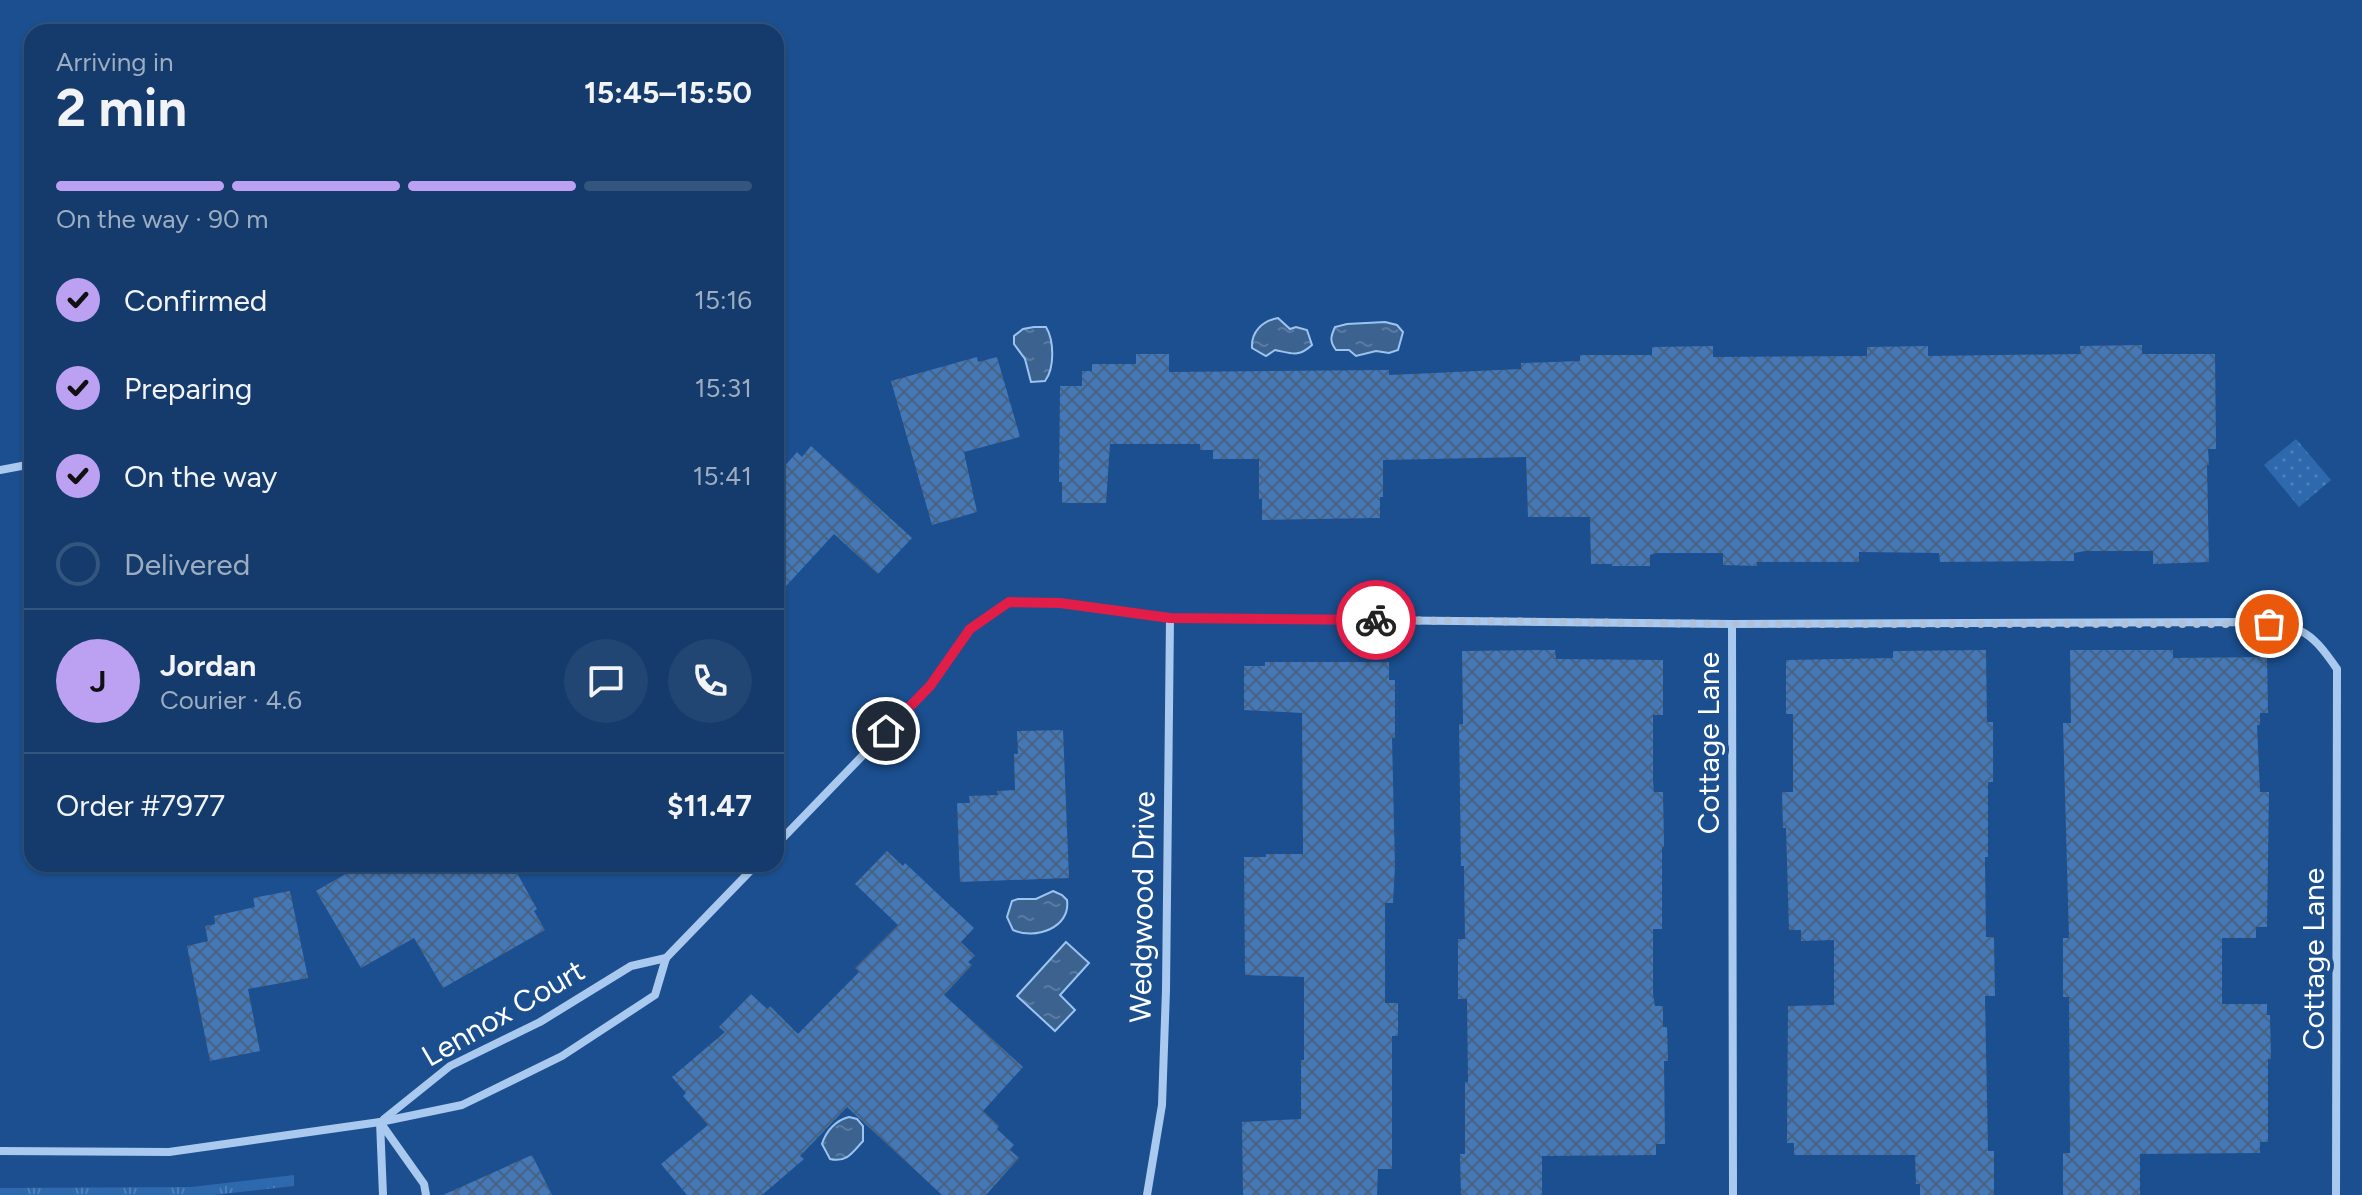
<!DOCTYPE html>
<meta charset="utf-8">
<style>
:root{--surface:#143b6b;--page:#214673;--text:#f1f3f6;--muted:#9dadc1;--line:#33557e;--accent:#bca0f2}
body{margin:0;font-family:Figtree,sans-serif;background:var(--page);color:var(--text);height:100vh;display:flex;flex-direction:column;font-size:30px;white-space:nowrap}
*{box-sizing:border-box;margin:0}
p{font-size:26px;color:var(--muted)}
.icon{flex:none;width:44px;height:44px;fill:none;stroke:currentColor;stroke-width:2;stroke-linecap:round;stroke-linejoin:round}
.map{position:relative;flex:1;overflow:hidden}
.drawer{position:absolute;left:24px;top:24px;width:760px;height:848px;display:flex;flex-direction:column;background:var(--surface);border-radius:24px;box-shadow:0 2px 6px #0004,0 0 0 2px var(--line)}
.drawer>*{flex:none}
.pin{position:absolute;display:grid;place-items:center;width:68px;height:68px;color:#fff;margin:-34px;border:4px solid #fff;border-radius:50%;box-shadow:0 2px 8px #0007}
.courier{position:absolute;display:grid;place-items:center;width:80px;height:80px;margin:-40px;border:6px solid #e11d48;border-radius:50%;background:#fff;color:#222;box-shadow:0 2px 10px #0007}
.summary em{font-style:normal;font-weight:700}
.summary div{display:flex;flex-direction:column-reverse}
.summary{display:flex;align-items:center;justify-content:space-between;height:136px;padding:0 32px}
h1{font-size:52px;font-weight:700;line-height:60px}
.bar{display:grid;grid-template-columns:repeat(4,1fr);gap:12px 8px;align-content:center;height:96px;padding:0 32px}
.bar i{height:10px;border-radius:6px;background:var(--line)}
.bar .on{background:var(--accent)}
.bar p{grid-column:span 4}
.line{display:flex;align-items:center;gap:20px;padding:0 32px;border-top:2px solid var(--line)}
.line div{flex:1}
.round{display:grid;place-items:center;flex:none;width:84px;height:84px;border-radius:42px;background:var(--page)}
ol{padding:0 32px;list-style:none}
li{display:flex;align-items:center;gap:24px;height:88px}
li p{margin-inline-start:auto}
li .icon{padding:8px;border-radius:50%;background:var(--accent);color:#111;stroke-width:4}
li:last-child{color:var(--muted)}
li i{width:44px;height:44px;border:4px solid var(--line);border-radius:50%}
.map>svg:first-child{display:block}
.grass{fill:url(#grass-tufts)}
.park{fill:url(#park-dots)}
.water{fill:url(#water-ripples);stroke:#9cc4f0;stroke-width:2}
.building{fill:url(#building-cross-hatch)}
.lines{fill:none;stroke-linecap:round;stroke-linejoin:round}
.street{stroke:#a9c9ee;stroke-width:8}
.done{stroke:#afc1d8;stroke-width:8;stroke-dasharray:0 14.4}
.route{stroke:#e11d48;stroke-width:10}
.labels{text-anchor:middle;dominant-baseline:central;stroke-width:8;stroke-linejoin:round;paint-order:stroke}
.street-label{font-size:30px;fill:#fff;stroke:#1b4f8f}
</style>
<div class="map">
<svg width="2362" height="1195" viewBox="0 0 2362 1195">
<defs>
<pattern id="grass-tufts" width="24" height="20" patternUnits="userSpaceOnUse" patternTransform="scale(2)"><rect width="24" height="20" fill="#2e69ad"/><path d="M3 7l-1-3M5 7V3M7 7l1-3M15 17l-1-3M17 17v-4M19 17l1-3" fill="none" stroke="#4d80b9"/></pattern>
<pattern id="park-dots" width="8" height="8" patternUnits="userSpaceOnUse" patternTransform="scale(2)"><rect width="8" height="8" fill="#2e69ad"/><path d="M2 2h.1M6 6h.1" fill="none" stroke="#4d80b9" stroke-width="1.8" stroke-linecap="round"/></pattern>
<pattern id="water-ripples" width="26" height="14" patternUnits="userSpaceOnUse" patternTransform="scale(2)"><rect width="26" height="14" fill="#3c6290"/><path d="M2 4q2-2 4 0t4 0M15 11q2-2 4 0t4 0" fill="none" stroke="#597aa1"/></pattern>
<pattern id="building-cross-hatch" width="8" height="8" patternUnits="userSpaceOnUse" patternTransform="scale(2)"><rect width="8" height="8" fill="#4478b7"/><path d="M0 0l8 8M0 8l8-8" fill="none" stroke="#486282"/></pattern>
</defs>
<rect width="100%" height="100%" fill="#1b4f8f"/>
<path class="grass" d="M294,1175v11l-81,9h-213v-7l191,-1z"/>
<path class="park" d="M2296,439l35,41 -32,27 -35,-42z"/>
<g class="water">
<path d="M1278,318l12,11 6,-2 11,3 5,15c-14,13 -21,8 -37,5l-9,6 -14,-8c-1,-16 10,-27 26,-30z"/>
<path d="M1385,322l12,3 6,7 -5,18 -9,3 -13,-2 -20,5 -7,-6h-13c-7,-9 -5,-14 -1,-23l12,-3z"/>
<path d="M1034,327h12c8,13 9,41 -1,54l-14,1 -6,-23 -11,-15v-8l9,-7z"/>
<path d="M1053,891l9,4 5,5c4,28 -32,40 -54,30l-6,-13 5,-16 6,-2h18z"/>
<path d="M1066,942l23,21 -29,32 15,15 -20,21 -38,-35z"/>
<path d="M849,1117l8,2 6,7v15c-10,11 -16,22 -33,18l-8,-15c4,-13 14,-24 27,-27z"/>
</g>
<g class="building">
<path d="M2142,345v9h73l1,95h-8l1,16h-2l2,97 -56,2v-13h-68l-11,2v8l-134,1 -1,-9 -80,-1v10h-102v4l-34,-1v-12h-67l-6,2v11h-38v-2h-21l-1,-47h-62l-2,-60 -143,3v37h-3v21l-118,2v-21h-3v-40h-46v-9h-13v-6h-90l-4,59h-44v-21h-3l1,-96h22v-15h10v-7h44v-10h33v18l220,-2v5l132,-6v-6l59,-2v-6h72v-8l61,-1v11l154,-1v-9l61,-1v10l153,-2 -1,-8z"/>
<path d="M977,357l1,5 19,-5 23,80 -56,15 13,60 -45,13 -41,-144z"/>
<path d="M811,446l101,92 -34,36 -44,-40 -58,63v-121l21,-24 5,5z"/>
<path d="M1555,650l1,9 107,1v55h-10v66l1,11h9l1,55h-2v82h-9v65l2,12h8v21h4l1,34h-4l1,83h-9v11l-114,1v39h-81l-1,-41h5v-72h3l-1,-83h-9v-60h7l-1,-73h-3l-2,-142h4l-1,-73z"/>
<path d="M1986,650l1,72h6v60h-5v75h-3l1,80h8l1,59h-10l3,155h6v44h-74v-11h-4l-1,-29h-121v-12h-7l1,-137 46,-1v-65l-33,1v-11h-12l-3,-102h-3l-1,-36h11v-78h-7v-54l107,-2v-7z"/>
<path d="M2070,650h103v8l94,-1 1,56h-8v12h-3l3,67h9l-2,135h-11v11h-34v66h45v11h3l1,44h-3v83h-8v11l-120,1v41h-77v-42h7l-1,-156h-6v-59h6l-6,-215h8z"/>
<path d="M1265,662h124v18h6v58h-3l3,128 -2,37h-8v100h13v33h-6v133h-14l-1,26h-134l-1,-73 59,-3v-59h3v-83l-59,-2 -1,-118h22v-3h37l-1,-141 -58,-3v-44h21z"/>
<path d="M1063,730l6,148 -109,4 -3,-79h13l-1,-7 29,-1 -1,-4 18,-1 -1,-36h4l-1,-23z"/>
<path d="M887,851l16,15 2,-3 69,65 -13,14 14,14 -7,6 4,3 -28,30 79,72 -40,44 16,15 -2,3 17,16 -4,5 9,8 -33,37h-44l-95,-88 -47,49 4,3 -42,36h-75l-26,-31 47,-39 -25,-29 3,-3 -14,-16 53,-45 -6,-5 32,-33 16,15 3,-3 28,28 61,-62 -4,-4 43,-43 -43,-41z"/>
<path d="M363,864h149l25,45 -3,2 11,19 -102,58 -29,-50 -53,30 -45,-77z"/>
<path d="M290,891l18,87 -60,11 12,62 -50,10 -23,-115 21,-5 -3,-15 10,-2 -1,-8 41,-9 -2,-9z"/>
<path d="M532,1155l20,40h-109z"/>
</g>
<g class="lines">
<g class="street">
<path d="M0,470l32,-6"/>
<path d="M776,845l154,-159 40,-57 39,-27 51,1 110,15 562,6"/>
<path d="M384,1119l66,-53 90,-44 91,-56 35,-8"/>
<path d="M0,1151l169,1 211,-30 82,-17 100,-49 93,-61 11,-37 91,-94"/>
<path d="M383,1195l-3,-73 44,62 2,11"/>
<path d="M1147,1195l15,-90 4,-115 4,-372"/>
<path d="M1733,1195l-1,-571 515,-2c51,4 60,3 90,47l-1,526"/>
</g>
</g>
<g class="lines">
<path class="done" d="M1376,620l356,4h537"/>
<path class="route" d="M886,731l44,-45 40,-57 39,-27 51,1 110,15 206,2"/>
</g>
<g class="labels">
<g class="street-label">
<text transform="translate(1708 743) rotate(-90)">Cottage Lane</text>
<text transform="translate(1142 907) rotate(-89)">Wedgwood Drive</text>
<text transform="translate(2313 959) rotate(-90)">Cottage Lane</text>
<text transform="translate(503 1013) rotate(-30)">Lennox Court</text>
</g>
</g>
</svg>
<div class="pin" style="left:2269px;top:624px;background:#ea580c"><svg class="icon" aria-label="bag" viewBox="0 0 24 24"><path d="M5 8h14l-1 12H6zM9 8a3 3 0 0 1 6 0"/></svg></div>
<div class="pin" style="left:886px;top:731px;background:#1f2937"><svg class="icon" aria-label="home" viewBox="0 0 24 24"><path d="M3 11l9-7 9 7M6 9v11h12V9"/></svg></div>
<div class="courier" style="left:1376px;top:620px"><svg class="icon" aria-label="bike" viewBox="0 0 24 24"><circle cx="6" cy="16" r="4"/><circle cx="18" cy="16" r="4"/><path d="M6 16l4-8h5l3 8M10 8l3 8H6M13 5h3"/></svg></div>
<section class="drawer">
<div class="summary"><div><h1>2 min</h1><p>Arriving in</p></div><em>15:45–15:50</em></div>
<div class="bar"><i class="on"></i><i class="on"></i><i class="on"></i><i></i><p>On the way · 90 m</p></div>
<ol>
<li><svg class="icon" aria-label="check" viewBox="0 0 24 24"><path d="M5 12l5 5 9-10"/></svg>Confirmed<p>15:16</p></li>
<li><svg class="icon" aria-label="check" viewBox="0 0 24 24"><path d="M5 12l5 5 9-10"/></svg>Preparing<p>15:31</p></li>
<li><svg class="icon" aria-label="check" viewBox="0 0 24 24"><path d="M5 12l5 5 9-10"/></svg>On the way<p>15:41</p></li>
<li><i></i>Delivered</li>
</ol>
<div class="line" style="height:144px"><b class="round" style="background:var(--accent);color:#111">J</b><div><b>Jordan</b><p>Courier · 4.6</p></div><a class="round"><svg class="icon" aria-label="chat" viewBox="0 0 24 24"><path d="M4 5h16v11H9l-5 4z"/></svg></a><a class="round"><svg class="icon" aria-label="phone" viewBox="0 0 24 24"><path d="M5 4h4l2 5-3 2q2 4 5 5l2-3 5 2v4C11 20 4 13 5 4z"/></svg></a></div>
<div class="line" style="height:104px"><div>Order #7977</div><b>$11.47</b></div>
</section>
</div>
